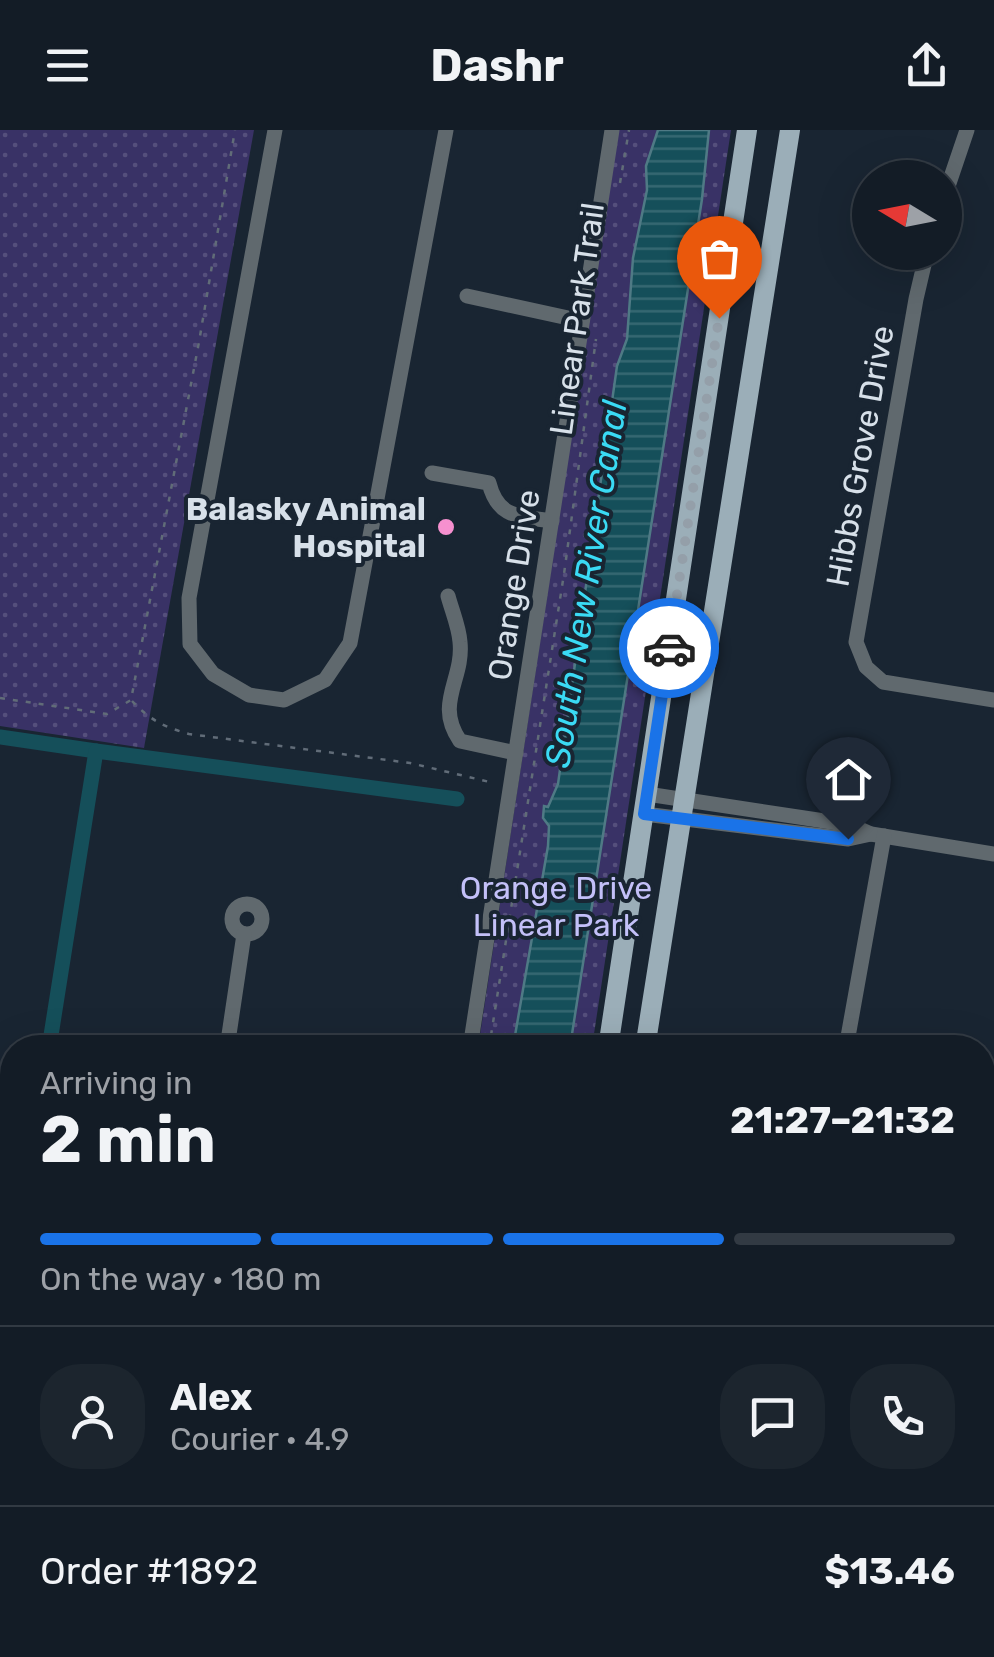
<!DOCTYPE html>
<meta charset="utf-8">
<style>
:root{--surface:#131c26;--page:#1c252e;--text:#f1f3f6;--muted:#9da1a7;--line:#323a43;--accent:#1a73e8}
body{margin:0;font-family:Rubik,sans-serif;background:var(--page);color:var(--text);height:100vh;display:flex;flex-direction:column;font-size:38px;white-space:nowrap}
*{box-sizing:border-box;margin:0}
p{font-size:32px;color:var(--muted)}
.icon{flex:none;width:55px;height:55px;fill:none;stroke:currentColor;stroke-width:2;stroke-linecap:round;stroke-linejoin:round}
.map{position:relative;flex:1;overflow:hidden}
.details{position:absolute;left:0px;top:905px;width:995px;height:622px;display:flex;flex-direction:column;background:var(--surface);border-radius:40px 40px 0 0;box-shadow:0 10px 40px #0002,0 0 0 2px var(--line)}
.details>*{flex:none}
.needle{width:65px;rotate:280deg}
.fabs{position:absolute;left:852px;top:30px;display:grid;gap:20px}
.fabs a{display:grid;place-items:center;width:110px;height:110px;border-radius:50%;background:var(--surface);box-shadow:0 10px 40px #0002,0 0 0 2px var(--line);font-size:50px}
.pin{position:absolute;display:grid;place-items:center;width:85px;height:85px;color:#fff;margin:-102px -42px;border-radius:50% 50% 50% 0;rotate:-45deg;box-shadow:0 0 10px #0007}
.pin .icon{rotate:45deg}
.courier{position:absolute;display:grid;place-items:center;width:100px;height:100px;margin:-50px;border:8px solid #1a73e8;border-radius:50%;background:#fff;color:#222;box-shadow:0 2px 12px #0007}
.head em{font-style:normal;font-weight:700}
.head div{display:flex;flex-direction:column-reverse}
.head{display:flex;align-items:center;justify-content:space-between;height:170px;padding:0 40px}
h1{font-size:65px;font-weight:700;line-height:75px}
.bar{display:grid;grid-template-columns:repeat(4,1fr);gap:15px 10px;align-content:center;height:120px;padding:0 40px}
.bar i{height:12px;border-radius:8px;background:var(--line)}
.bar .selected{background:var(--accent)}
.bar p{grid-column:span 4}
.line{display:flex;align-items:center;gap:25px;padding:0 40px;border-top:2px solid var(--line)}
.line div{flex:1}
.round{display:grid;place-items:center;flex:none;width:105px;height:105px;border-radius:40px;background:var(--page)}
header{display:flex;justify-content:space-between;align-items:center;height:130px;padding:0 40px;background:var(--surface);font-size:45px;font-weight:700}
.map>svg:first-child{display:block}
.grass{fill:url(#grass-dots)}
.water{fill:url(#water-rules);stroke:#4f7a85;stroke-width:2.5}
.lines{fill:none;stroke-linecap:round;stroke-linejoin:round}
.canal{stroke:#154f5a;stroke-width:15}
.path{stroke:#616c78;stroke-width:2.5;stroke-dasharray:5 8;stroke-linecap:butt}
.minor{stroke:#60696e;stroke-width:15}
.major{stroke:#9baeb8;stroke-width:20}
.done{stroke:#949fa9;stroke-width:10;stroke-dasharray:0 18}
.route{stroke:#1a73e8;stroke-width:12}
.poi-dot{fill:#f690cf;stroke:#192532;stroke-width:4}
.labels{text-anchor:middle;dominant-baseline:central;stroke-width:8;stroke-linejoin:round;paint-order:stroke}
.street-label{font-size:32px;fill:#d7e0e9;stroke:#192532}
.poi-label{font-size:32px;font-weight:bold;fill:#d7e0e9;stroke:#192532;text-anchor:end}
.park-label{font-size:32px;fill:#c3c0f8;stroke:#192532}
.water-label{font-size:35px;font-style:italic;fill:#3adaf4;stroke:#192532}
</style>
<header><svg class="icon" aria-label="menu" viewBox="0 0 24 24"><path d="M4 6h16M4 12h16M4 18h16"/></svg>Dashr<svg class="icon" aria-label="share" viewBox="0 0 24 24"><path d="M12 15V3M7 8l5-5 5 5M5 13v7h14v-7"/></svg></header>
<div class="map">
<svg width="994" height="1527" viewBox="0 0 994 1527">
<defs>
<pattern id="grass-dots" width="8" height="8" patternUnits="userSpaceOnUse" patternTransform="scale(2.5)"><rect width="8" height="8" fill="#393266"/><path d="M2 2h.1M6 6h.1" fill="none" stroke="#554f7c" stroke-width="1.8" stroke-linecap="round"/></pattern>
<pattern id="water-rules" width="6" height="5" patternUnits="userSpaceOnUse" patternTransform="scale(2.5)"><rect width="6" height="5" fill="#154f5a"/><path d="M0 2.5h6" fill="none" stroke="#366872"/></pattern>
</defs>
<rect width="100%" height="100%" fill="#192532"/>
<g class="grass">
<path d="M0,0h254l-110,618 -144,-22z"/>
<path d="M618,0h113l-139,917 -114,1z"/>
</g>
<path class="water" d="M658,0h51l-7,69 -132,848h-57l35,-201 1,-20 -6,-8 1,-12 4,1 10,-23 59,-418 10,-27 6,-81 14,-68 -1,-24z"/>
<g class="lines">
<g class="canal">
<path d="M0,607l96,14"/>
<path d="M49,918l47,-297 361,48"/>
<path d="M0,1221l12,-78"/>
<path d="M0,1404l12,2"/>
<path d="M880,1515l80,12"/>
</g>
<g class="path">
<path d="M620,53l9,-53"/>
<path d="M0,568l107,16 24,-14 68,-358 36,-212"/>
<path d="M132,571c18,19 32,26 57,33l221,29 84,20"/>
<path d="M489,918l75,-474 32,-235"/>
<path d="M408,1527l3,-12"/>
</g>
<g class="minor">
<path d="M275,0l-86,468 1,46 23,30 36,21 35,5 41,-20 25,-37 96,-513"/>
<path d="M945,65l22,-65"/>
<path d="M927,122l-11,47 -60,343 10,25 17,15 111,18"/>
<path d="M467,166l115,25"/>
<path d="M432,343l57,10c9,36 31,33 63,38"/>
<path d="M448,466c4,15 11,31 12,46 4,38 -26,61 0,99l56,12"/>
<path d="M647,664l204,31 20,9 123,20"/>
<path d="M644,684l204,25 23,-5"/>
<circle cx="247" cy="789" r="15"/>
<path d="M227,918l17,-114"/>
<path d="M470,918l142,-918"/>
<path d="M846,918l38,-212"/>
<path d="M0,1030l12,-1"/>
<path d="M985,1353l9,-68"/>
<path d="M0,1456l12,2"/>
<path d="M368,1527l2,-12"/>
</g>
<g class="major">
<path d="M608,918l139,-918"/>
<path d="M645,918l145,-918"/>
<path d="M527,1527l2,-12"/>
<path d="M570,1527l1,-12"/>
</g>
</g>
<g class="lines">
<path class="done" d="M669,518l50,-330"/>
<path class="route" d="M669,518l-25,166 204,25"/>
</g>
<circle class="poi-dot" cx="446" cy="397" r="10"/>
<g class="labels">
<g class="street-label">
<text transform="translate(577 189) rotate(-82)">Linear Park Trail</text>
<text transform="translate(860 326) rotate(-80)">Hibbs Grove Drive</text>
<text transform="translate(514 455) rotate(-81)">Orange Drive</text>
</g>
<g class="poi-label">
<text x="426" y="379">Balasky Animal<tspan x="426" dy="37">Hospital</tspan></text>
</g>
<g class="park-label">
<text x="556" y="758">Orange Drive<tspan x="556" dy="37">Linear Park</tspan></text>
</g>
<g class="water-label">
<text transform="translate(586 454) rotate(-81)">South New River Canal</text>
</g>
</g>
</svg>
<div class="fabs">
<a><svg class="needle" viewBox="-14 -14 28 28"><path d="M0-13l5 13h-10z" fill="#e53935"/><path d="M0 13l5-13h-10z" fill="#9da1a7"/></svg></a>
</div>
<div class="pin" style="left:719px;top:188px;background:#ea580c"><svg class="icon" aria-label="bag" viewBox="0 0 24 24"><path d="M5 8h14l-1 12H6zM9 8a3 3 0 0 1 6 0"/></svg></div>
<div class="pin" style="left:848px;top:709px;background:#1f2937"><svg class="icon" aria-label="home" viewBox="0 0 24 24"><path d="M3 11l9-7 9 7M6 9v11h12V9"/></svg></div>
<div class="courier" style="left:669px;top:518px"><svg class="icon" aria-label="car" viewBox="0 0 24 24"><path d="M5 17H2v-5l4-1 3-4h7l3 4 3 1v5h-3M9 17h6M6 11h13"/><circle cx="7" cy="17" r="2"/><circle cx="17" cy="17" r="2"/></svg></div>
<section class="details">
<div class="head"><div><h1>2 min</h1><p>Arriving in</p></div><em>21:27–21:32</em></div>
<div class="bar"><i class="selected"></i><i class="selected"></i><i class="selected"></i><i></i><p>On the way · 180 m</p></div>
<div class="line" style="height:180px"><a class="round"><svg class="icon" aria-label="person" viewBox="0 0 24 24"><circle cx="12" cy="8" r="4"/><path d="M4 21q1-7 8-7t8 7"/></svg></a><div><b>Alex</b><p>Courier · 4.9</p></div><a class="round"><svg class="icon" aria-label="chat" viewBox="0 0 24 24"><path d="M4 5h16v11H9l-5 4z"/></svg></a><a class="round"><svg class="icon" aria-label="phone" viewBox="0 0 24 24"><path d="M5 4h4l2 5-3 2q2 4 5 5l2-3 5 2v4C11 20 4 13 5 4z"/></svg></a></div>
<div class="line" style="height:130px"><div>Order #1892</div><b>$13.46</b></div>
</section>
</div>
